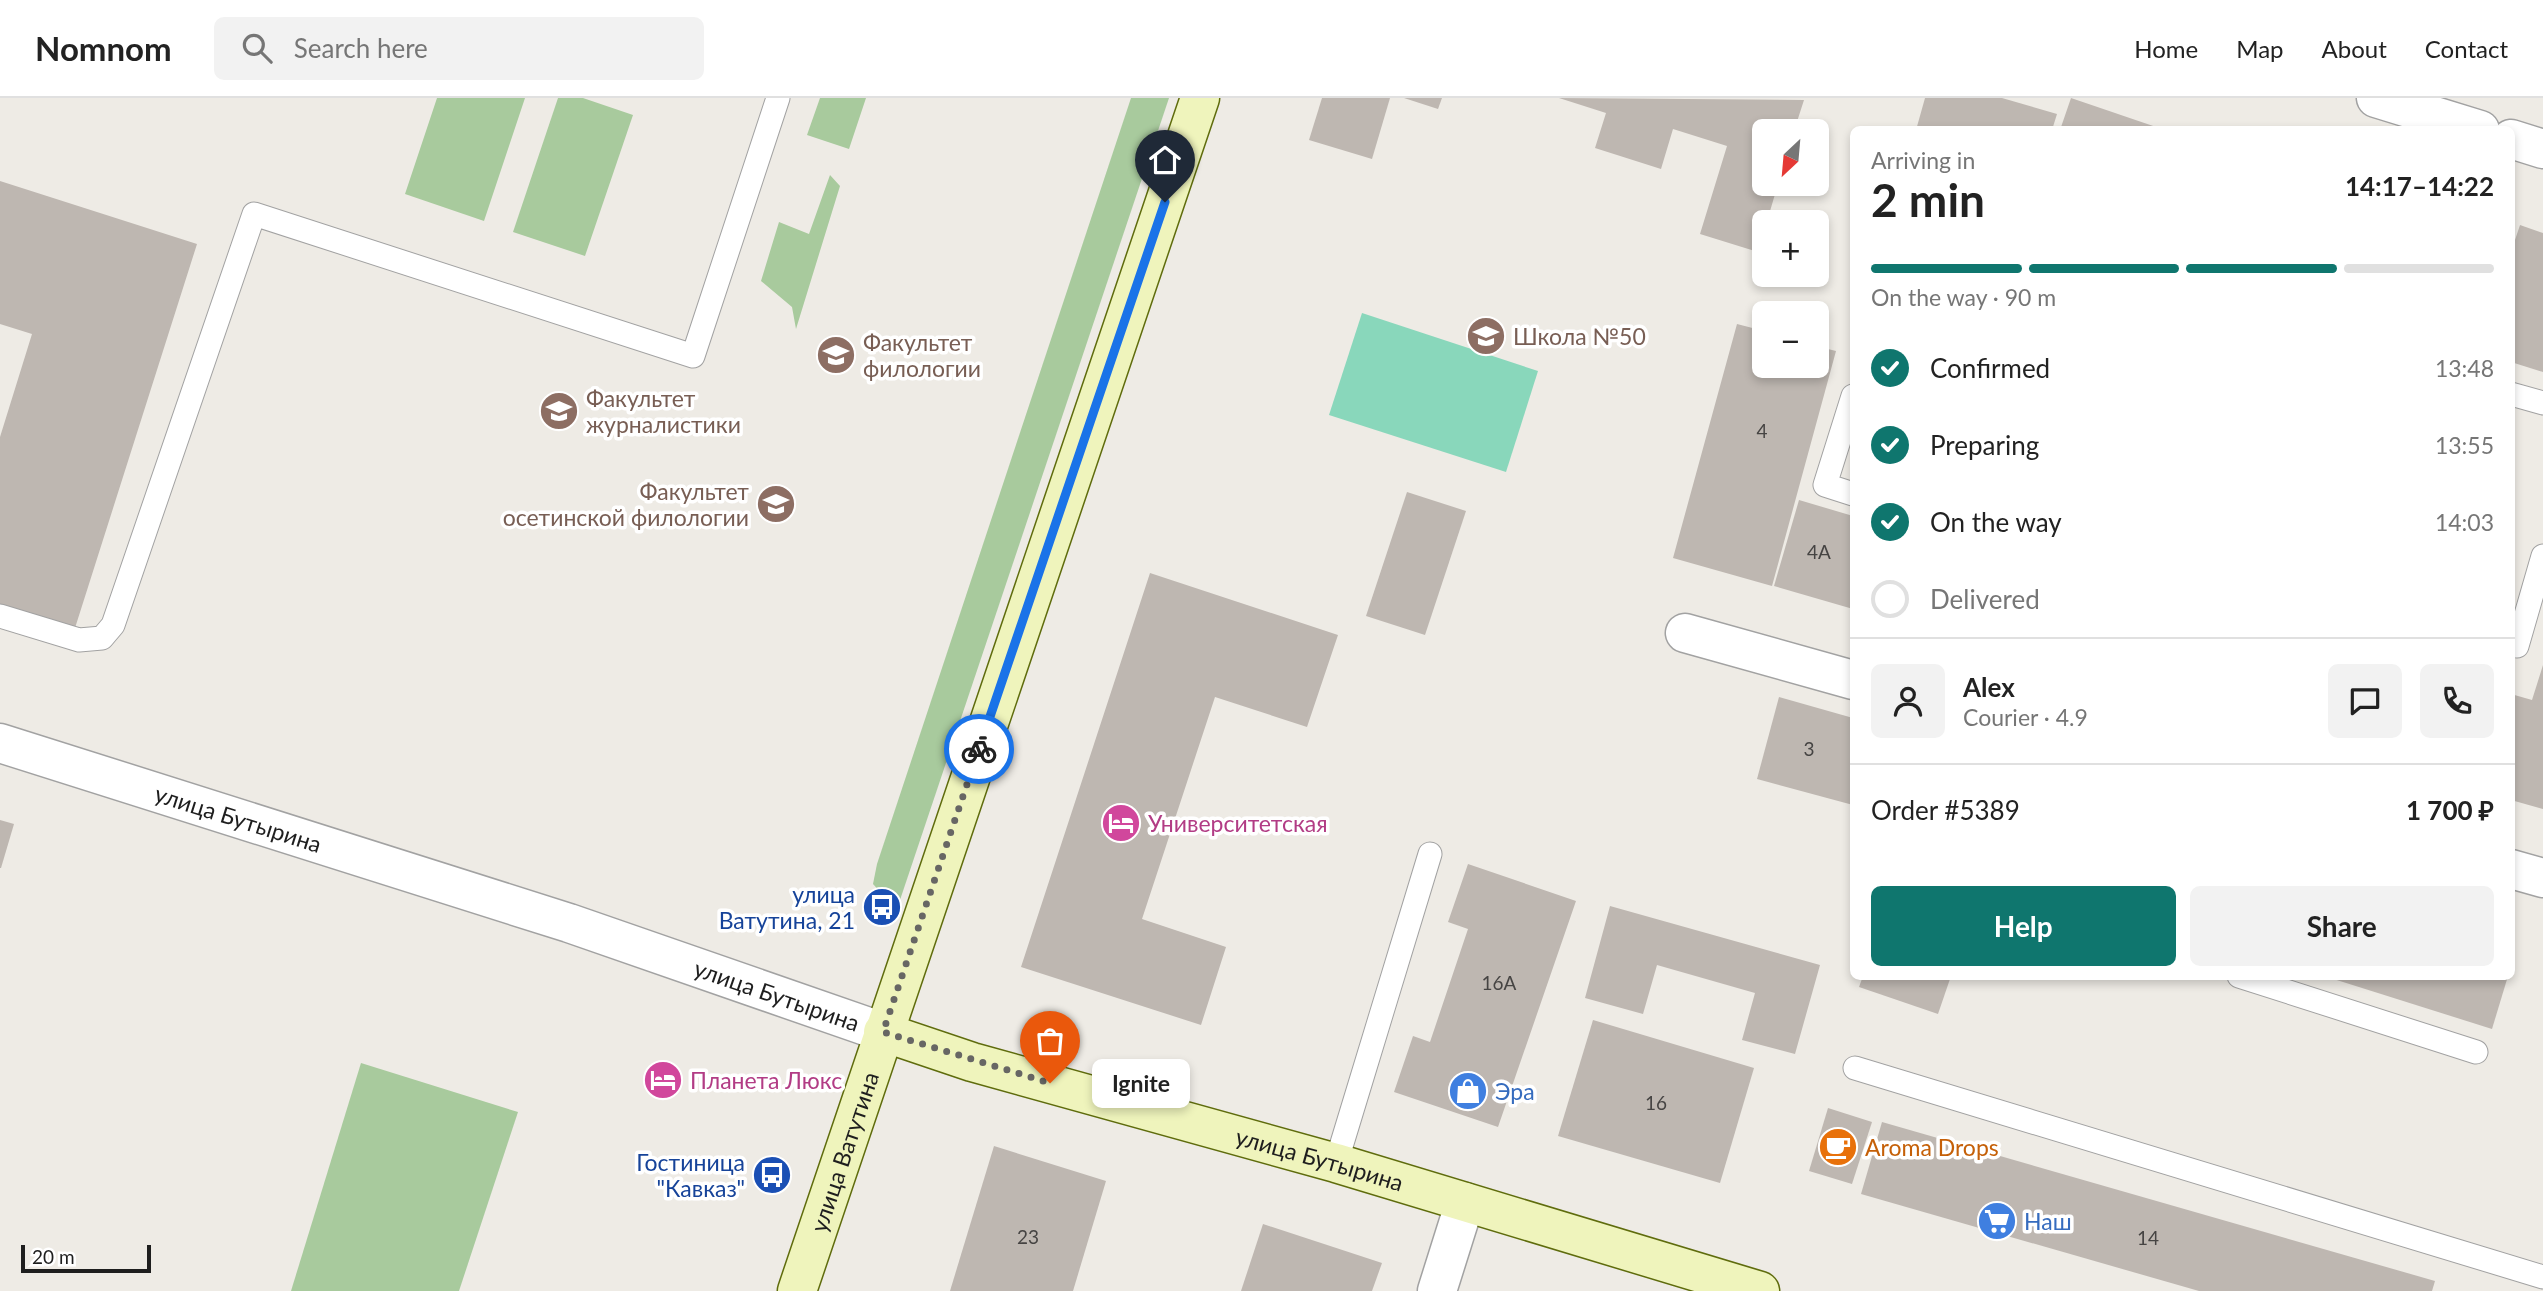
<!DOCTYPE html>
<meta charset="utf-8">
<style>
:root{--surface:#fff;--page:#f2f2f2;--text:#222;--muted:#767676;--line:#e0e0e0;--accent:#0f766e}
body{margin:0;font-family:Lato,sans-serif;background:var(--page);color:var(--text);height:100vh;display:flex;flex-direction:column;font-size:26px;white-space:nowrap}
*{box-sizing:border-box;margin:0}
p{font-size:23px;color:var(--muted)}
.icon{flex:none;width:38px;height:38px;fill:none;stroke:currentColor;stroke-width:2;stroke-linecap:round;stroke-linejoin:round}
.map{position:relative;flex:1;overflow:hidden}
.details{position:absolute;left:1850px;top:28px;width:665px;height:854px;display:flex;flex-direction:column;background:var(--surface);border-radius:10px;box-shadow:0 4px 10px #0003}
.details>*{flex:none}
.needle{width:46px;rotate:206deg}
.buttons{position:absolute;left:1752px;top:21px;display:grid;gap:14px}
.buttons a{display:grid;place-items:center;width:77px;height:77px;border-radius:10px;background:var(--surface);box-shadow:0 4px 10px #0003;font-size:35px}
.scale{position:absolute;left:21px;bottom:18px;width:130px;box-sizing:border-box;padding-left:7px;border:4px solid #1e1e1e;border-top:0;font-size:19px;line-height:24px;white-space:nowrap;color:#1e1e1e;-webkit-text-stroke:5px #fff;paint-order:stroke}
.pin{position:absolute;display:grid;place-items:center;width:60px;height:60px;color:#fff;margin:-72px -30px;border-radius:50% 50% 50% 0;rotate:-45deg;box-shadow:0 0 7px #0007}
.pin .icon{rotate:45deg}
.courier{position:absolute;display:grid;place-items:center;width:70px;height:70px;margin:-35px;border:5px solid #1a73e8;border-radius:50%;background:#fff;color:#222;box-shadow:0 2px 9px #0007}
.bubble{position:absolute;height:49px;border-radius:10px;background:var(--surface);box-shadow:0 4px 10px #0003;font-size:23px;font-weight:700;line-height:49px;text-align:center}
.headline em{font-style:normal;font-weight:700}
.headline div{display:flex;flex-direction:column-reverse}
.headline{display:flex;align-items:center;justify-content:space-between;height:119px;padding:0 21px}
h1{font-size:46px;font-weight:700;line-height:52px}
.bar{display:grid;grid-template-columns:repeat(4,1fr);gap:10px 7px;align-content:center;height:84px;padding:0 21px}
.bar i{height:9px;border-radius:5px;background:var(--line)}
.bar .on{background:var(--accent)}
.bar p{grid-column:span 4}
.line{display:flex;align-items:center;gap:18px;padding:0 21px;border-top:2px solid var(--line)}
.line div{flex:1}
.round{display:grid;place-items:center;flex:none;width:74px;height:74px;border-radius:10px;background:var(--page)}
ol{padding:0 21px;list-style:none}
li{display:flex;align-items:center;gap:21px;height:77px}
li p{margin-inline-start:auto}
li .icon{padding:7px;border-radius:50%;background:var(--accent);color:#fff;stroke-width:4}
li:last-child{color:var(--muted)}
li i{width:38px;height:38px;border:4px solid var(--line);border-radius:50%}
.button{display:flex;gap:14px;margin-top:auto;padding:14px 21px}
.button a{flex:1;height:80px;border-radius:10px;background:var(--accent);color:#fff;font-size:28px;font-weight:700;line-height:80px;text-align:center}
.button a+a{background:var(--page);color:var(--text)}
header{display:flex;align-items:center;gap:42px;box-sizing:border-box;height:98px;padding:0 35px;background:var(--surface);border-bottom:2px solid var(--line)}
header strong{font-size:33px}
nav{display:flex;gap:38px;margin-inline-start:auto;font-size:24px}
.search{width:490px;height:63px;background:var(--page);display:flex;align-items:center;gap:18px;box-sizing:border-box;padding:0 24px;border-radius:10px;color:var(--muted);font-size:26px}
.map>svg:first-child{display:block}
.forest{fill:#a8ca9d}
.pitch{fill:#89d7bb}
.building{fill:#beb7b1}
.lines{fill:none;stroke-linecap:round;stroke-linejoin:round}
.lane-casing{stroke:#a2a2a2;stroke-width:25}
.street-casing{stroke:#a2a2a2;stroke-width:41}
.secondary-casing{stroke:#5f6c0d;stroke-width:41}
.lane{stroke:#fff;stroke-width:23}
.street{stroke:#fff;stroke-width:38}
.secondary{stroke:#eff4bc;stroke-width:38}
.done{stroke:#676664;stroke-width:7;stroke-dasharray:0 12.6}
.route{stroke:#1a73e8;stroke-width:9}
.labels{text-anchor:middle;dominant-baseline:central;stroke-width:7;stroke-linejoin:round;paint-order:stroke}
.number-label{font-size:19px;fill:#464443}
.education-label{font-size:23px;fill:#785e54;stroke:#fff;text-anchor:start}
.street-label{font-size:23px;fill:#1e1e1e;stroke:#fff}
.hotel-label{font-size:23px;fill:#b23c85;stroke:#fff;text-anchor:start}
.transit-label{font-size:23px;fill:#164399;stroke:#fff;text-anchor:end}
.shop-label{font-size:23px;fill:#366cbe;stroke:#fff;text-anchor:start}
.food-label{font-size:23px;fill:#c56008;stroke:#fff;text-anchor:start}
</style>
<header>
<strong>Nomnom</strong>
<div class="search"><svg class="icon" aria-label="search" viewBox="0 0 24 24"><circle cx="10" cy="10" r="6"/><path d="M15 15l6 6"/></svg>Search here</div>
<nav><a>Home</a><a>Map</a><a>About</a><a>Contact</a></nav>
</header>
<div class="map">
<svg width="2543" height="1193" viewBox="0 0 2543 1193">
<rect width="100%" height="100%" fill="#eeebe5"/>
<g class="forest">
<path d="M437,0h88l-41,123 -79,-27z"/>
<path d="M558,0h25l50,17 -48,141 -72,-24z"/>
<path d="M820,0h46l-17,51 -42,-14z"/>
<path d="M1131,0h38l-270,805 -17,-9 -9,-10 4,-20z"/>
<path d="M830,77l10,11 -44,143 -4,-22 -31,-26 18,-59 30,12z"/>
<path d="M361,965l157,49 -59,179h-168z"/>
</g>
<path class="pitch" d="M1362,215l176,58 -32,101 -177,-57z"/>
<g class="building">
<path d="M1322,0h68l-18,61 -63,-19z"/>
<path d="M1404,0h38l-4,11z"/>
<path d="M1559,0l245,2 -10,31h-30v53h14l-20,68 -58,-18 27,-88 -54,-17 -12,40 -66,-21 11,-35z"/>
<path d="M1925,0h77l55,16 -5,16h-136z"/>
<path d="M2071,0l91,31v1h-102z"/>
<path d="M0,83l197,63 -122,384 -75,-24v-167l32,-103 -32,-10z"/>
<path d="M2520,127l23,8v139l-32,-10v-110z"/>
<path d="M1737,226l27,7v35h52v-20l20,5 -64,235 -99,-28z"/>
<path d="M1407,394l59,19 -41,124 -59,-19z"/>
<path d="M1799,402l54,16v93l-79,-23z"/>
<path d="M1150,475l188,62 -31,92 -92,-30 -73,222 84,28 -25,78 -180,-58z"/>
<path d="M2543,567v144l-32,-9v-106l21,6z"/>
<path d="M1779,599l74,21v87l-96,-26z"/>
<path d="M0,722l14,4 -13,44h-1z"/>
<path d="M1468,766l108,37 -78,226 -104,-35 19,-56 17,6 38,-113 -20,-7z"/>
<path d="M1610,808l210,59 -25,89 -53,-14 13,-47 -98,-28 -14,49 -58,-16z"/>
<path d="M1863,878h88l-13,38 -79,-27z"/>
<path d="M2324,878h184l-16,53z"/>
<path d="M1593,922l161,48 -34,115 -162,-47z"/>
<path d="M1828,1010l44,14 -20,62 -43,-13z"/>
<path d="M1882,1024l553,159 -3,10h-233l-338,-97z"/>
<path d="M994,1048l112,35 -33,110h-123z"/>
<path d="M1263,1126l119,39 -10,28h-131z"/>
</g>
<g class="lines">
<g class="lane-casing">
<g id="lane">
<path d="M2511,296l32,9"/>
<path d="M1853,298l-28,89 28,9"/>
<path d="M0,518l79,24 23,-2 11,-13 141,-411 439,142 85,-258"/>
<path d="M2511,546l6,2 26,-90"/>
<path d="M2239,878l237,76"/>
<path d="M1855,970l688,209"/>
<path d="M1336,1065l94,-309"/>
</g>
</g>
<g class="street-casing">
<g id="street">
<path d="M2376,0l104,32"/>
<path d="M2511,41l32,10"/>
<path d="M1685,535l168,47"/>
<path id="s1" d="M0,645l569,180 314,109"/>
<path d="M2511,771l32,9"/>
<path d="M1437,1193l28,-89"/>
</g>
</g>
<g class="secondary-casing">
<g id="secondary">
<path id="s2" d="M883,934l89,30 364,101 424,128"/>
<path id="s3" d="M797,1193l403,-1193"/>
</g>
</g>
<use href="#lane" class="lane"/>
<use href="#street" class="street"/>
<use href="#secondary" class="secondary"/>
</g>
<g class="lines">
<path class="done" d="M979,651l-96,283 167,51"/>
<path class="route" d="M979,651l186,-547"/>
</g>
<defs>
<g id="school-disc" transform="scale(2.0125)"><circle r="9.5" fill="#8d6e63" stroke="#fff"/><path d="M0-5L7-2L0 1L-7-2ZM-4 1L0 2.5L4 1V4Q0 6-4 4Z" fill="#fff"/></g>
<g id="university-disc" transform="scale(2.0125)"><circle r="9.5" fill="#8d6e63" stroke="#fff"/><path d="M0-5L7-2L0 1L-7-2ZM-4 1L0 2.5L4 1V4Q0 6-4 4Z" fill="#fff"/></g>
<g id="hotel-disc" transform="scale(2.0125)"><circle r="9.5" fill="#d1479c" stroke="#fff"/><path d="M-6-4.5h1.5V1H6V5H4.5V3h-9V5H-6ZM-4 0a1.8 1.8 0 1 1 3.6 0ZM.5 0V-2.5h3Q6-2.5 6 0Z" fill="#fff"/></g>
<g id="bus-disc" transform="scale(2.0125)"><circle r="9.5" fill="#1a4fb4" stroke="#fff"/><path d="M-5-6H5V4H4V6H2V4H-2V6H-4V4H-5ZM-3.5-4V0h7V-4ZM-3.5 1.2v1.5H-2V1.2ZM2 1.2v1.5H3.5V1.2Z" fill="#fff"/></g>
<g id="shop-disc" transform="scale(2.0125)"><circle r="9.5" fill="#3f7fe0" stroke="#fff"/><path d="M-5-2.5h2.3a2.7 3.5 0 0 1 5.4 0H5L5.5 6h-11ZM-1.5-2.5h3a1.5 2.3 0 0 0-3 0Z" fill="#fff"/></g>
<g id="cafe-disc" transform="scale(2.0125)"><circle r="9.5" fill="#e8710a" stroke="#fff"/><path d="M-5.5-4.5H6V0H3Q3 3.5 0 3.5H-2.5Q-5.5 3.5-5.5 0ZM3-3.2v2h1.7v-2ZM-6 4.5H4V6H-6Z" fill="#fff"/></g>
<g id="supermarket-disc" transform="scale(2.0125)"><circle r="9.5" fill="#3f7fe0" stroke="#fff"/><path d="M-6-5.5h2.5l.6 2H6L4.5 2H-2.5L-4.4-4H-6ZM-1.5 3.2a1.3 1.3 0 1 0 .1 0ZM3 3.2a1.3 1.3 0 1 0 .1 0Z" fill="#fff"/></g>
</defs>
<g fill-rule="evenodd">
<use href="#school-disc" x="1486" y="238"/>
<use href="#university-disc" x="836" y="257"/>
<use href="#university-disc" x="559" y="313"/>
<use href="#university-disc" x="776" y="406"/>
<use href="#hotel-disc" x="1121" y="725"/>
<use href="#bus-disc" x="882" y="809"/>
<use href="#hotel-disc" x="663" y="982"/>
<use href="#shop-disc" x="1468" y="993"/>
<use href="#cafe-disc" x="1838" y="1049"/>
<use href="#bus-disc" x="772" y="1077"/>
<use href="#supermarket-disc" x="1997" y="1123"/>
</g>
<g class="labels">
<g class="number-label">
<text x="1762" y="332">4</text>
<text x="1819" y="453">4А</text>
<text x="1809" y="650">3</text>
<text x="1499" y="884">16А</text>
<text x="1656" y="1004">16</text>
<text x="1028" y="1138">23</text>
<text x="2148" y="1139">14</text>
</g>
<g class="education-label">
<text x="1513" y="238">Школа №50</text>
<text x="863" y="244">Факультет<tspan x="863" dy="26">филологии</tspan></text>
<text x="586" y="300">Факультет<tspan x="586" dy="26">журналистики</tspan></text>
<text x="749" y="393" text-anchor="end">Факультет<tspan x="749" dy="26">осетинской филологии</tspan></text>
</g>
<g class="street-label">
<text stroke="none"><textPath href="#s1" startOffset="250">улица Бутырина</textPath></text>
<text stroke="none"><textPath href="#s1" startOffset="817">улица Бутырина</textPath></text>
<text stroke="none"><textPath href="#s3" startOffset="147">улица Ватутина</textPath></text>
<text stroke="none"><textPath href="#s2" startOffset="455">улица Бутырина</textPath></text>
</g>
<g class="hotel-label">
<text x="1148" y="725">Университетская</text>
<text x="690" y="982">Планета Люкс</text>
</g>
<g class="transit-label">
<text x="855" y="796">улица<tspan x="855" dy="26">Ватутина, 21</tspan></text>
<text x="745" y="1064">Гостиница<tspan x="745" dy="26">"Кавказ"</tspan></text>
</g>
<g class="shop-label">
<text x="1495" y="993">Эра</text>
<text x="2024" y="1123">Наш</text>
</g>
<g class="food-label">
<text x="1865" y="1049">Aroma Drops</text>
</g>
</g>
</svg>
<div class="buttons">
<a><svg class="needle" viewBox="-14 -14 28 28"><path d="M0-13l5 13h-10z" fill="#e53935"/><path d="M0 13l5-13h-10z" fill="#767676"/></svg></a>
<a>+</a>
<a>−</a>
</div>
<div class="scale">20 m</div>
<div class="pin" style="left:1050px;top:985px;background:#ea580c"><svg class="icon" aria-label="bag" viewBox="0 0 24 24"><path d="M5 8h14l-1 12H6zM9 8a3 3 0 0 1 6 0"/></svg></div>
<div class="pin" style="left:1165px;top:104px;background:#1f2937"><svg class="icon" aria-label="home" viewBox="0 0 24 24"><path d="M3 11l9-7 9 7M6 9v11h12V9"/></svg></div>
<div class="courier" style="left:979px;top:651px"><svg class="icon" aria-label="bike" viewBox="0 0 24 24"><circle cx="6" cy="16" r="4"/><circle cx="18" cy="16" r="4"/><path d="M6 16l4-8h5l3 8M10 8l3 8H6M13 5h3"/></svg></div>
<div class="bubble" style="left:1092px;top:961px;width:98px">Ignite</div>
<section class="details">
<div class="headline"><div><h1>2 min</h1><p>Arriving in</p></div><em>14:17–14:22</em></div>
<div class="bar"><i class="on"></i><i class="on"></i><i class="on"></i><i></i><p>On the way · 90 m</p></div>
<ol>
<li><svg class="icon" aria-label="check" viewBox="0 0 24 24"><path d="M5 12l5 5 9-10"/></svg>Confirmed<p>13:48</p></li>
<li><svg class="icon" aria-label="check" viewBox="0 0 24 24"><path d="M5 12l5 5 9-10"/></svg>Preparing<p>13:55</p></li>
<li><svg class="icon" aria-label="check" viewBox="0 0 24 24"><path d="M5 12l5 5 9-10"/></svg>On the way<p>14:03</p></li>
<li><i></i>Delivered</li>
</ol>
<div class="line" style="height:126px"><a class="round"><svg class="icon" aria-label="person" viewBox="0 0 24 24"><circle cx="12" cy="8" r="4"/><path d="M4 21q1-7 8-7t8 7"/></svg></a><div><b>Alex</b><p>Courier · 4.9</p></div><a class="round"><svg class="icon" aria-label="chat" viewBox="0 0 24 24"><path d="M4 5h16v11H9l-5 4z"/></svg></a><a class="round"><svg class="icon" aria-label="phone" viewBox="0 0 24 24"><path d="M5 4h4l2 5-3 2q2 4 5 5l2-3 5 2v4C11 20 4 13 5 4z"/></svg></a></div>
<div class="line" style="height:91px"><div>Order #5389</div><b>1 700 ₽</b></div>
<div class="button"><a>Help</a><a>Share</a></div>
</section>
</div>
